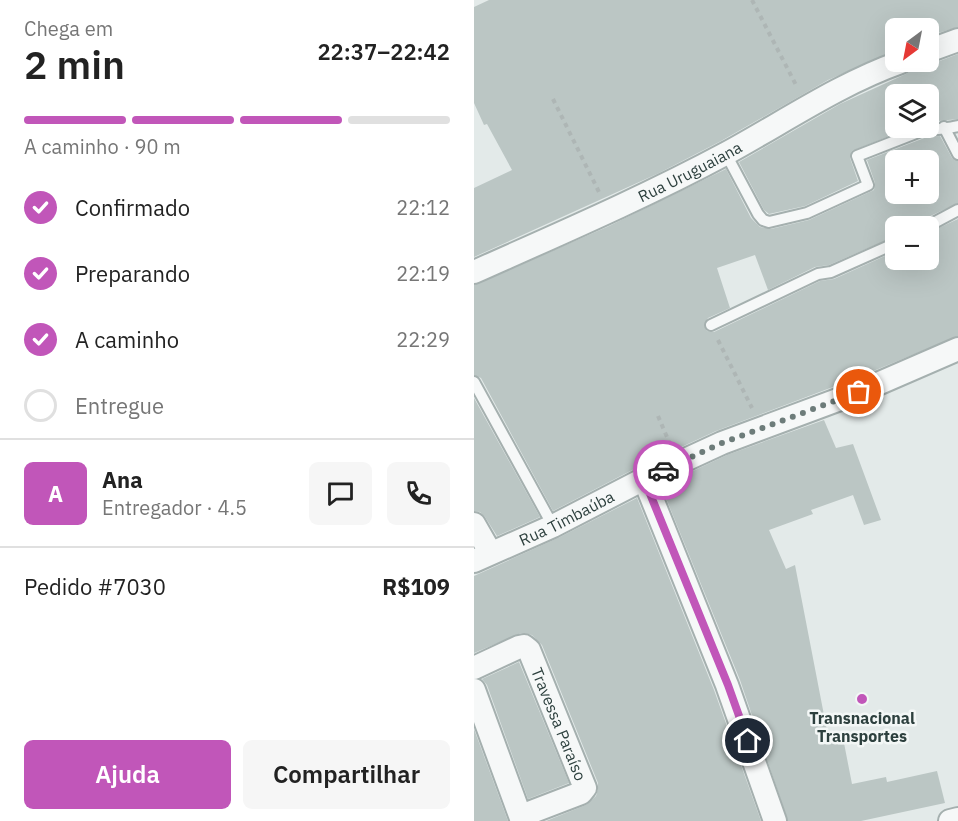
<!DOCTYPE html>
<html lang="pt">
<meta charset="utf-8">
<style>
:root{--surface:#fff;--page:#f6f6f6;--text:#222;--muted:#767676;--line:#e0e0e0;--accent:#c156b9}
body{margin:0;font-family:"IBM Plex Sans",sans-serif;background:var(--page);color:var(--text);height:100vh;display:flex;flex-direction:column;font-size:22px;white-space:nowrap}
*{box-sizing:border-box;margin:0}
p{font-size:20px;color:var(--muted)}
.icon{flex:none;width:33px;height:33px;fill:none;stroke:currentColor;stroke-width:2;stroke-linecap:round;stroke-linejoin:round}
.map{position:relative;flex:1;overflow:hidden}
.details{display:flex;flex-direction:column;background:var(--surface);width:474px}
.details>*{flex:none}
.needle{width:39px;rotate:212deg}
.buttons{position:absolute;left:411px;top:18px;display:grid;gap:12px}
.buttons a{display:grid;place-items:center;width:54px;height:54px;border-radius:9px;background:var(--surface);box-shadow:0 6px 24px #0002;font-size:30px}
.pin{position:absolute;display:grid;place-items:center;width:51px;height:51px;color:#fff;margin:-26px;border:3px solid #fff;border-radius:50%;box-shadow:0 2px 6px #0007}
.courier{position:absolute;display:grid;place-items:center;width:60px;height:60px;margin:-30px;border:4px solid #c156b9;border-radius:50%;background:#fff;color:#222;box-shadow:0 2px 8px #0007}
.head em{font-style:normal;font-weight:600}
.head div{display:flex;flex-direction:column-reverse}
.head{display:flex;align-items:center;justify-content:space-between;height:102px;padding:0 24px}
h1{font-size:39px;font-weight:600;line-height:45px}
.bar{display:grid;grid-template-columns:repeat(4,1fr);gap:9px 6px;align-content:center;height:72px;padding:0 24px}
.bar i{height:8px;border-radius:4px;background:var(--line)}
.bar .on{background:var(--accent)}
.bar p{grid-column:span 4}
.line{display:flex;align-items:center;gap:15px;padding:0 24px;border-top:2px solid var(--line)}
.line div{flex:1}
.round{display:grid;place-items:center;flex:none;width:63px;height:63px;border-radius:9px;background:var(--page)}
ol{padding:0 24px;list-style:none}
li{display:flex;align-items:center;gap:18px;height:66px}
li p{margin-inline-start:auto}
li .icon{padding:6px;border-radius:50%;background:var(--accent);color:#fff;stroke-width:4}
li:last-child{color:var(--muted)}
li i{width:33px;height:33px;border:3px solid var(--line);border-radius:50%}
.cta{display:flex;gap:12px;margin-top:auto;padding:12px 24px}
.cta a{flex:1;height:69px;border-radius:9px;background:var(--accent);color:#fff;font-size:24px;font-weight:600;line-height:69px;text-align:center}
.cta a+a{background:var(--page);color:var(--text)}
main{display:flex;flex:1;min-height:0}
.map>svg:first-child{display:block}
.building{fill:#bbc6c4;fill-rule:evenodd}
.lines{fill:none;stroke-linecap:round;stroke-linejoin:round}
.service-casing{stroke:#a5b0af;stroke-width:14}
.minor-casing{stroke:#a5b0af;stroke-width:26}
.path{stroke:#aeb6b5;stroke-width:4;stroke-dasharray:4.5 4.5;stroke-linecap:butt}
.service{stroke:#f6f8f8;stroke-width:10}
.minor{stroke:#f6f8f8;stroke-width:22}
.done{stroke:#6d7c7a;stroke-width:6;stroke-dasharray:0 10.8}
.route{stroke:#c156b9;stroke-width:8}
.poi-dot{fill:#c156b9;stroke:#f3f7f6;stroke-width:2}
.labels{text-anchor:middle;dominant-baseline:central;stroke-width:5;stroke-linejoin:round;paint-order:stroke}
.street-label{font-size:16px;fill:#2d403e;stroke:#f3f7f6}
.poi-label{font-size:16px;font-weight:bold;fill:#2d403e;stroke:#f3f7f6}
</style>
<main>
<section class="details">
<div class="head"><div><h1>2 min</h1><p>Chega em</p></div><em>22:37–22:42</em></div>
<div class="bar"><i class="on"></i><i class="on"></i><i class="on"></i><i></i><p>A caminho · 90 m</p></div>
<ol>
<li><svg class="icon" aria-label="check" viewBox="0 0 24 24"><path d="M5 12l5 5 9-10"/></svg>Confirmado<p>22:12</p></li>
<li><svg class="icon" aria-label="check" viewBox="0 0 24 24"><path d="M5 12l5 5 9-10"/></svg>Preparando<p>22:19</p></li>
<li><svg class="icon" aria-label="check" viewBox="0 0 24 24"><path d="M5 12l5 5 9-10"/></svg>A caminho<p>22:29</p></li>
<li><i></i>Entregue</li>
</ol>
<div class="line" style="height:108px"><b class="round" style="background:var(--accent);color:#fff">A</b><div><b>Ana</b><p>Entregador · 4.5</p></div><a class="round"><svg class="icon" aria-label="chat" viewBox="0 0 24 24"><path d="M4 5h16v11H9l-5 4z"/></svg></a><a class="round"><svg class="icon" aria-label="phone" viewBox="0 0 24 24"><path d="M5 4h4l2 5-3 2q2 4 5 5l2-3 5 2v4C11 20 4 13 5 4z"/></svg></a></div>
<div class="line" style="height:78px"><div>Pedido #7030</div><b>R$109</b></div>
<div class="cta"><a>Ajuda</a><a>Compartilhar</a></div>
</section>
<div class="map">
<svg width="484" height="821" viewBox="0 0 484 821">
<rect width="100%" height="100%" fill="#e3eae9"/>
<g class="building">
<path d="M15,0h469v27l-30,9v-8h-32v22l-68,30 -107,61 -62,32 -185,84v-69l38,-18 -25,-46 -3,1 -10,-22v-96z"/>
<path d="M484,54v65l-30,3v-28h-32v34h13l-57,23 -2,7 8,23 -53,25 -36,8 -5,-4 -25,-48 101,-58 66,-30 6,-4 2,-8 18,2z"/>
<path d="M466,136l12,22 6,3v42l-34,16 -3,7h-25v10l-67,29 -14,2 -47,23 -13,-35 -38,13 13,40 -22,10 -4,7 3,6 7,1 106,-51 14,-2 62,-28v9h32v-27l30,-14v117l-104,43 -138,52 -78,36 -85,44 -72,-133 -7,-3v-90l133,-58 119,-58 25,49 9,9 11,2 38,-9 65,-30 1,-7 -8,-23 60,-23zM422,160h32v34h-32z"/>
<path d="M0,398l66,119 -43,19 -12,-19 -5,-5 -6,-1z"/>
<path d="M350,420l12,28 17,-4 28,76 -17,5 -11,-30 -42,15 2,4 -44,16 17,39 9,-4 34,176 14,-3 9,46 34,-7 1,5 50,-11 8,32 -84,18h-73l-48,-141 -79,-194 66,-31z"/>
<path d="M163,498l77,192 47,131h-215l40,-16 10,-9 2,-7v-6l-56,-138 -10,-10 -11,-2 -47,20v-77l84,-38z"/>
<path d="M45,662l50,121 -41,16 -41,-114 -5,-6z"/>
<path d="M0,729l34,92h-34z"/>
</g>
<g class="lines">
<g class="service-casing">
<g id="service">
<path d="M470,127l14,27"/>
<path d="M252,154l32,60 5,6 6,2 38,-9 61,-28 -11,-29 69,-27c5,2 28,-2 32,-3"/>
<path d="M454,226l30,-16"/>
<path d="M237,325l107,-51 13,-2 65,-29"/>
<path d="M0,382l79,144"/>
</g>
</g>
<g class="minor-casing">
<g id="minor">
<path d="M454,51l30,-11"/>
<path id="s1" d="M0,272c85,-38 171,-75 253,-119 57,-31 112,-69 174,-91"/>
<path d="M170,479l83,206 48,136"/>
<path d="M0,524l16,28"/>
<path id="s2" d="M0,561l79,-35 91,-47 78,-36 137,-51 99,-43"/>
<path id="s3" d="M0,668l45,-21 5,-1 5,4 56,138 -4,5 -60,23"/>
<path d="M0,690l48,131"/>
<path d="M476,821l8,-2"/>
</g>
</g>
<g class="path">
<path d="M278,0l45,87"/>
<path d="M79,99l46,93"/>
<path d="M244,340l34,68"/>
<path d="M184,416l12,28"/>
</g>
<use href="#service" class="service"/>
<use href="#minor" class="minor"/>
</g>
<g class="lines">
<path class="done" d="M189,470l59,-27 137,-51"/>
<path class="route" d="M189,470l-19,9 84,206 20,56"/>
</g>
<circle class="poi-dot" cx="388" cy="699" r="6"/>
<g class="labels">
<g class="street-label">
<text stroke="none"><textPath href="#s1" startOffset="238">Rua Uruguaiana</textPath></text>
<text stroke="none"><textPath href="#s2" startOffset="102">Rua Timbaúba</textPath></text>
<text stroke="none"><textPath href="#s3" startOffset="141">Travessa Paraíso</textPath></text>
</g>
<g class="poi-label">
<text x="388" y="718">Transnacional<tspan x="388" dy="18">Transportes</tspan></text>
</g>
</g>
</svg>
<div class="buttons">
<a><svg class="needle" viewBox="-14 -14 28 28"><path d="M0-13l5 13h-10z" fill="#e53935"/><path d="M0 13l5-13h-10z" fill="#767676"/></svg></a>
<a><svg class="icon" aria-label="layers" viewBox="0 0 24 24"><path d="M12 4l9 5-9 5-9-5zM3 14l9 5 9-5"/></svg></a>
<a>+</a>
<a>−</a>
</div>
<div class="pin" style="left:385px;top:392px;background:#ea580c"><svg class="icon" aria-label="bag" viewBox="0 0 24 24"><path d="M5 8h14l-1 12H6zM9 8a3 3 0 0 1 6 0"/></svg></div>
<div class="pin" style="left:274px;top:741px;background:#1f2937"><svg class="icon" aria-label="home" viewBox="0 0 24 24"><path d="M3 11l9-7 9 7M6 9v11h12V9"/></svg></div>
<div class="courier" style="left:189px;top:470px"><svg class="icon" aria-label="car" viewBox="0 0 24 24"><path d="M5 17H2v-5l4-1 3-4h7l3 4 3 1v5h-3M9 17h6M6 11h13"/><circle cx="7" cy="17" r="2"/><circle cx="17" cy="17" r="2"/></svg></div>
</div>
</main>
